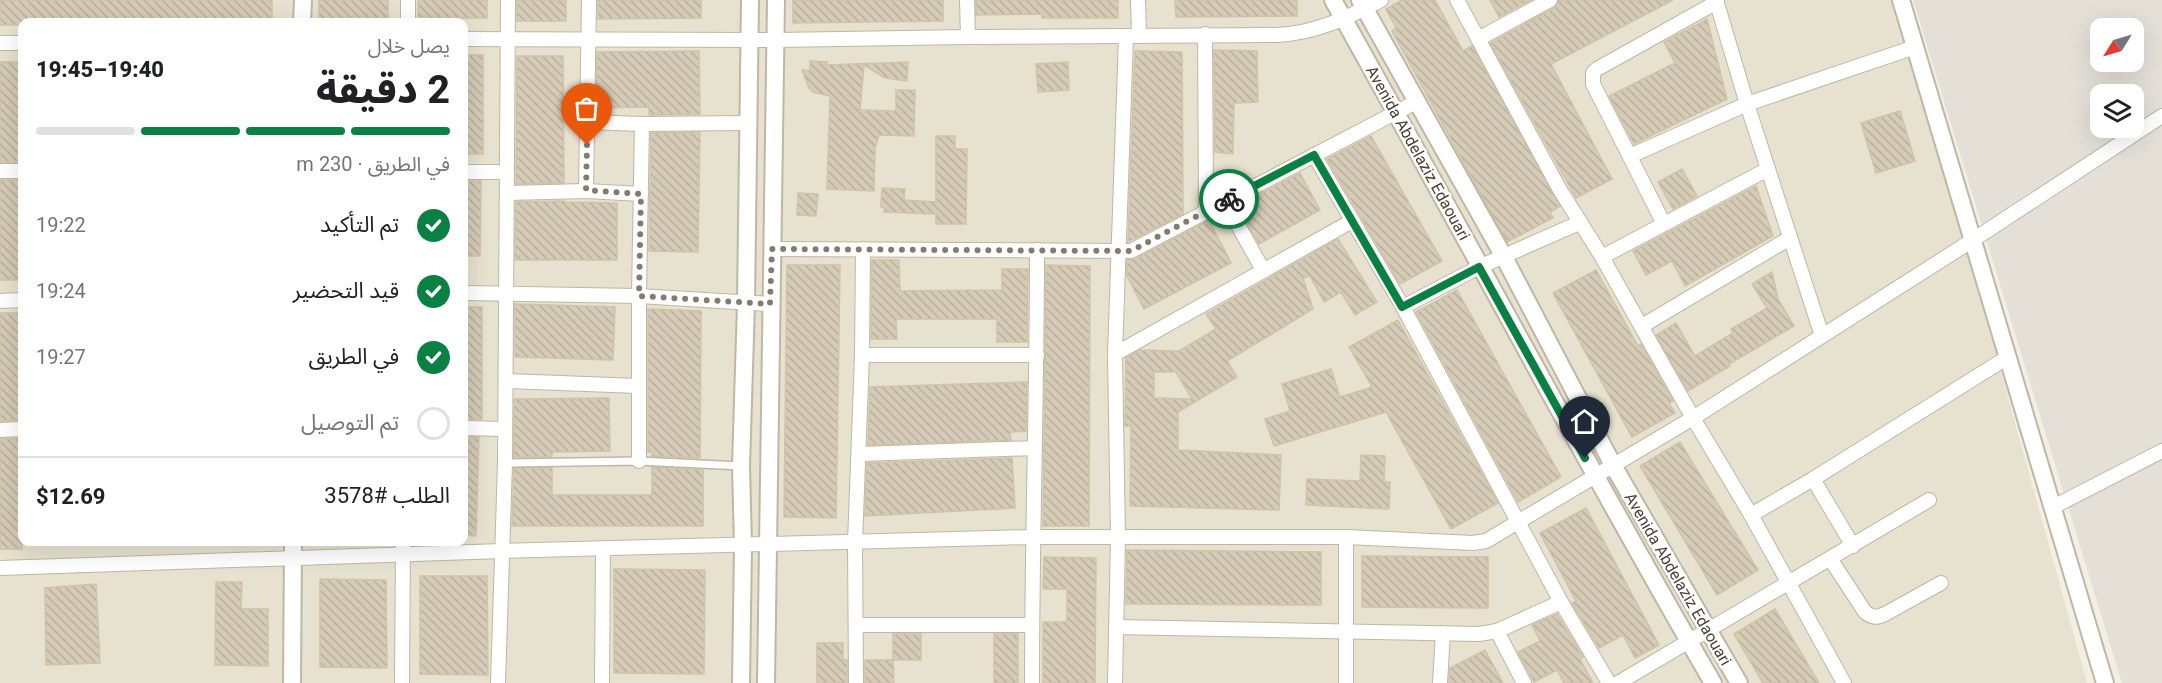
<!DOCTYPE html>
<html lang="ar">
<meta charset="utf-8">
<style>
:root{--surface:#fff;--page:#f6f6f6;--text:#202124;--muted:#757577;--line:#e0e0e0;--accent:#0b8043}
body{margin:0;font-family:Roboto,"Noto Sans Arabic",sans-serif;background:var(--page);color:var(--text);direction:rtl;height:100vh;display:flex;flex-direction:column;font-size:22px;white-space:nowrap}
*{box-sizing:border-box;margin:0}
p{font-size:20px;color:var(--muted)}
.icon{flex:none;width:33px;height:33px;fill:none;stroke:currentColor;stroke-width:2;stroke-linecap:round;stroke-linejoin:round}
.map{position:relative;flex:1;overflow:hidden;direction:ltr}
.sheet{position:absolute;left:18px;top:18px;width:450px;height:528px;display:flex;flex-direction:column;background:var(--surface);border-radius:12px;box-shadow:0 6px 24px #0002;direction:rtl}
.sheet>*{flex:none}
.needle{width:39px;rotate:233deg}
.tools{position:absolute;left:2090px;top:18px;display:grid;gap:12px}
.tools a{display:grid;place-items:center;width:54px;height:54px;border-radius:12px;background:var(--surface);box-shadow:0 6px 24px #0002;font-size:30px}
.pin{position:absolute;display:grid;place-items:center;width:51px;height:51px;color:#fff;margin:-62px -26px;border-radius:50% 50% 50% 0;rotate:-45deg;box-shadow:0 0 6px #0007}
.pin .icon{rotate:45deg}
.courier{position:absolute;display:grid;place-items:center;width:60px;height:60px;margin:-30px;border:4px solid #0b8043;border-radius:50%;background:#fff;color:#222;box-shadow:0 2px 8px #0007}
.summary em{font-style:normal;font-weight:800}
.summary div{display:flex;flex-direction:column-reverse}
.summary{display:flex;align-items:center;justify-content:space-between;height:102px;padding:0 18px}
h1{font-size:39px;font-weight:800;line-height:45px}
.bar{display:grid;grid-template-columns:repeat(4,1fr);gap:9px 6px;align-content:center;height:72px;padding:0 18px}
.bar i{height:8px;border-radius:4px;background:var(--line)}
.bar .selected{background:var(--accent)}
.bar p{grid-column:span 4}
.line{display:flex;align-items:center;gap:15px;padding:0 18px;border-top:2px solid var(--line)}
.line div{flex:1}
ol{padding:0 18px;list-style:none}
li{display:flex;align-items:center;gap:18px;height:66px}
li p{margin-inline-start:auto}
li .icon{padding:6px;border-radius:50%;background:var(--accent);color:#fff;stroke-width:4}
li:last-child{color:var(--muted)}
li i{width:33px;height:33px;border:3px solid var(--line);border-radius:50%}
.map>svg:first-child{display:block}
.residential{fill:#e7e1cf;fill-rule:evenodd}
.industrial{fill:#e4dfd7;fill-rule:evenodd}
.building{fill:url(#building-back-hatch);stroke:#d1c3a9;stroke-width:1.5;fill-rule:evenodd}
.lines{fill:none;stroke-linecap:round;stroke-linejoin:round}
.service-casing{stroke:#bfb7a4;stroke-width:10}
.minor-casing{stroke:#bfb7a4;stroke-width:16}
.tertiary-casing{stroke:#bfb7a4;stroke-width:20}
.service{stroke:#fff;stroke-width:7}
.minor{stroke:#fff;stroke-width:14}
.tertiary{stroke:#fff;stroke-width:16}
.done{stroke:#827c70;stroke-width:6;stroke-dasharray:0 10.8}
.route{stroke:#0b8043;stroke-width:8}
.labels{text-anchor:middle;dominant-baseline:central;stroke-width:5;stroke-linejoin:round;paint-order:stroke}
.street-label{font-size:16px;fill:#453e32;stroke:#fff}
</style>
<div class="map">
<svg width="2162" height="683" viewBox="0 0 2162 683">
<defs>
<pattern id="building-back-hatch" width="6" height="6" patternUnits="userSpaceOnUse" patternTransform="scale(1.5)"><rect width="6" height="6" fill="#d5cbb6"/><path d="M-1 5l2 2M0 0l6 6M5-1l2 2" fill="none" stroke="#b8af9d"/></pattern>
</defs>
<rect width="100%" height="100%" fill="#f3efe2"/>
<path class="residential" d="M0,0h1898l189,683h-2087zM22,22h442v520h-442z"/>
<path class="industrial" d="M1913,0h249v683h-40zM2100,28h33v34h-33zM2100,94h33v34h-33z"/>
<g class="building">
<path d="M0,0h272v22h-250v3h-22z"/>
<path d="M319,0h69v18l-69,1z"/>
<rect x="418" y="0" width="69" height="18"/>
<rect x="517" y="0" width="49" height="21"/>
<path d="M598,0h103v18l-103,1z"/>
<path d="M793,0h150v21l-150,2z"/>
<path d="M976,0h142v18h-76v-4l-66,1z"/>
<path d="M1175,0h122v16l-121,1z"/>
<path d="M1402,0h33l28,51 9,-5 88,160 -10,6 3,6 -46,24 -115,-211 4,-3 -10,-19z"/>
<path d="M1490,0h41l-32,17z"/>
<path d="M1559,0h114l-122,64 61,115 -36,19 -86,-155 64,-35z"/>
<path d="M1707,19l20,80 -93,45 -25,-48 66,-33 -11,-21z"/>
<path d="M1214,50l43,1 1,51 -24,1 -1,51 -18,-2z"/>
<path d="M699,51l1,63 -51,1v-8l-53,1 1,-56z"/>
<path d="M1135,51l47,1 1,162 -55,28z"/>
<rect x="464" y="55" width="19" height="99"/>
<path d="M517,56h46l1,127 -48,1z"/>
<path d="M810,61l17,1 -1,3 82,-3 -1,19 -22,-3 -21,-13 -4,45 36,1v-21h19l-1,46 -35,-1 -4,13 -1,43 -47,-2 3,-93 -17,-4 -4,-4 -7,-18 8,1z"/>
<rect x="0" y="62" width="22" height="100"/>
<path d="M1068,62l1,28 -31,2 -2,-28z"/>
<path d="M1900,111l15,50 -39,12 -15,-50z"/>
<path d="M700,132l-2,120 -49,-1 2,-118z"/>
<path d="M936,136h19v13h12l-1,75h-30v-10l-52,-2 1,-4 -4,-1 1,-19 23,1 -1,11 32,2z"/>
<path d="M1371,136l71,125 -42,23 -73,-125z"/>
<path d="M1682,169l15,27 -24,13 -15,-27z"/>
<path d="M1300,173l20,37 -61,34 -22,-38z"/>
<rect x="0" y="180" width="22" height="100"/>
<path d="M464,181h17l-1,75h-16z"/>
<path d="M1756,186l17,50 -88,50 -13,-25 -26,14 -13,-24z"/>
<path d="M798,193l20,1 -2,22 -19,-1z"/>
<path d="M564,201v1l53,1v57h-102l1,-58z"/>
<path d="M1209,220l22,43 -87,46 -17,-33v-16l8,-1z"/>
<path d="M1338,239l39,63 -22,13 -14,-23 -17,10 -14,-26 -7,2 10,31 -86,52 10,16 -59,35v38l103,5 -2,55 -149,-4 1,-80h-6l1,-68 14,-8 39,1 37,-22 -10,-15zM1154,372h22l16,27 -38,-1z"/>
<path d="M872,260h27l1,31 102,-1v-21h26l-1,73h-30v-23h-101l1,20h-26z"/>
<path d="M787,265h53l-4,253 -52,-1z"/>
<path d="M1046,265l44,1 -1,260h-46z"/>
<path d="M1596,270l42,76 3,-2 32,57 -4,2 6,10 -43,24 -79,-144z"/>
<path d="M1772,272l6,27 16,27 -65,38 1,2 -42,25 -32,-56 20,-12 19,33 38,-23 -2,-4 36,-21 -15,-24z"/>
<path d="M1457,290l104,187 -43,25 -102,-190z"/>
<path d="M515,304l100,3 -2,53 -98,-3z"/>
<rect x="464" y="307" width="18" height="112"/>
<path d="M648,309l53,2 -1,147 -48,-2v-4h-4z"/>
<path d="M0,313h22v107l-22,1z"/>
<path d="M1398,320l100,183 -47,26 -65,-117 -112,34 -9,-27 25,-8 -8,-27 49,-15 9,28 32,-10 -23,-40z"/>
<path d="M1027,382l-1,49 -16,1 1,8 -143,5 2,-58z"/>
<path d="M609,398l1,53 -58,1v5h-38v-58z"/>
<path d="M464,437h15l-3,99 -12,-1z"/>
<path d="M22,438v111h-22v-110z"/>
<path d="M1680,442l78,128 -41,25 -77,-129z"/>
<path d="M1361,455l24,1 -1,26h6l-1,27 -83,-4 1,-26 53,2z"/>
<path d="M1012,458l3,50 -150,8 2,-53z"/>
<path d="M652,467l51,3v56h-191l2,-58h38v27h100z"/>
<path d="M1586,508l73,137 -24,13 -12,-23 -24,13 -27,-45 4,-2 -36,-68z"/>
<path d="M1127,550l194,2v53l-195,-1z"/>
<path d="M1362,556l126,1v51l-126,-1z"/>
<path d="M1044,557l52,1 -1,125h-52v-61h24v-33h-24z"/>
<path d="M614,569l91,1 -1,104 -90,-1z"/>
<path d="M420,576h67l1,99 -68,-1z"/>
<path d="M320,579l66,1 1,88 -67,-1z"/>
<path d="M216,582h26l-1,27h27v57l-53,-1z"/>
<path d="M96,584l4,79 -54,2 -1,-77z"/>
<path d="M1775,609l44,74h-56l-29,-49z"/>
<path d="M1557,614l26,43 -3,2 13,24h-29l-7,-13 -23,12 -16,-30 22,-11 -8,-16z"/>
<rect x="893" y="634" width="28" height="26"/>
<rect x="994" y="634" width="24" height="49"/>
<path d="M817,643h26v17h4v23h-30z"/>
<path d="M1485,650l18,33h-54l1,-15z"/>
<path d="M865,660h28l1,23h-29z"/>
</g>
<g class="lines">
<g class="service-casing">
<path id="service" d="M505,463l134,-2 102,5"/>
</g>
<g class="minor-casing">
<g id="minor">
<path d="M967,0l1,37"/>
<path d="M1138,0l1,36"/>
<path d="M1457,0l103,190 42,67 91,161 58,97 93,168"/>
<path d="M1716,0l31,104 75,232"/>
<path d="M408,22v-22"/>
<path d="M1205,34l1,178"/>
<path d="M464,39l312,1 192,-3 309,-2c39,-2 70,-17 104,-35"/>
<path d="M1478,39l72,-39"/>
<path d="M0,43h22"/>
<path d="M588,122l54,2 106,-1"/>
<path d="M1314,155l89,152 158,295 48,81"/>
<path d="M1630,156l117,-52 168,-57"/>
<path d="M0,171h22"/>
<path d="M464,172h43"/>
<path d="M586,191l3,-191"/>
<path d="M507,193l79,-2 55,3"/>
<path d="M1225,202l38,68"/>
<path d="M1664,224l-71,-140v-11l4,-4 120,-67"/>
<path d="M773,249l358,2 285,-149"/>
<path d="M1602,257l166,-88"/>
<path d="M464,293l175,3 131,8"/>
<path d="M0,301l22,-1"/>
<path d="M1403,307l76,-40 100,-44"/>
<path d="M1642,326l148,-88"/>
<path d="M1115,354l237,-133"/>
<path d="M862,355h175"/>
<path d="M506,381l132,5"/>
<path d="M464,428l41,1"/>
<path d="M0,430l22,-1"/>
<path d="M860,454l175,-6"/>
<path d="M639,461v-165l3,-172"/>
<path d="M1813,479l40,67"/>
<path d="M2053,507l109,-56"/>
<path d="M1751,515l62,-36 195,-122"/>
<path d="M1831,560l34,52c8,6 12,6 20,2l56,-31"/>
<path d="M0,568l502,-17 530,-14h314l127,6 13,-2 207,-123 280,-178 189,-124"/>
<path d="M857,625h175"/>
<path d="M1116,627l363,7 18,-3 64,-29"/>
<path d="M1497,631l27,52"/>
<path d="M402,683l1,-141"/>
<path d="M498,683l7,-220 3,-463"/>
<path d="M602,683l1,-133"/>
<path d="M856,683l-1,-140 7,-188 1,-106"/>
<path d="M1032,683c0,-144 5,-289 5,-433"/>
<path d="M1115,683l3,-146 -3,-183 11,-317"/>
<path d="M1346,683v-146"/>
<path d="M1440,683l3,-50"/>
<path d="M1618,683l311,-183"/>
</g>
</g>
<g class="tertiary-casing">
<g id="tertiary">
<path d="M1333,0c128,227 249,458 380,683"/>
<path d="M1360,0l144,257 110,210 125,216"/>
<path d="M1901,0l204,683"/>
<path d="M302,22l1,-22"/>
<path d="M292,683l1,-141"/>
<path d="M741,683l2,-138 -2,-79 5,-163 4,-303"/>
<path d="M766,683l10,-683"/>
</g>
</g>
<use href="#service" class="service"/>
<use href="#minor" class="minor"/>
<use href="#tertiary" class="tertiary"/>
</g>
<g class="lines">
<path class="done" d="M587,145l-1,45 55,4 -2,102 131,8 2,-55 359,2 98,-52"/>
<path class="route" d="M1229,199l85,-44 88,152 77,-40 106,191"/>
</g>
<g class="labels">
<g class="street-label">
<text transform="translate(1418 153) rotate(61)">Avenida Abdelaziz Edaouari</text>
<text transform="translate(1678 579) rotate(60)">Avenida Abdelaziz Edaouari</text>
</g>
</g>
</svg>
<div class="tools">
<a><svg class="needle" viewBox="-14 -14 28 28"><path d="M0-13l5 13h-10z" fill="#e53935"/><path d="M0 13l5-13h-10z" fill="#757577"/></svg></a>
<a><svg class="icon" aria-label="layers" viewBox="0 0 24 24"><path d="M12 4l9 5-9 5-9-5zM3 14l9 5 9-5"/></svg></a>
</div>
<div class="pin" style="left:587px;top:145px;background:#ea580c"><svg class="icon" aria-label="bag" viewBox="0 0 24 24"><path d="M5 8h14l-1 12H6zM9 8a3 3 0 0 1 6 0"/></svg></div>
<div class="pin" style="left:1585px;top:458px;background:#1f2937"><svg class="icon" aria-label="home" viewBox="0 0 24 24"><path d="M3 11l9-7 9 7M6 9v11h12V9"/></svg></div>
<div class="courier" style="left:1229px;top:199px"><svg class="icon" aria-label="bike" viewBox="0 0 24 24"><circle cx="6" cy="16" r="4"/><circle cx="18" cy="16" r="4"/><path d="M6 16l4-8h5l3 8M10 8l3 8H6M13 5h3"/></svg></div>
<section class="sheet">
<div class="summary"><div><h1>2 دقيقة</h1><p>يصل خلال</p></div><em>19:40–19:45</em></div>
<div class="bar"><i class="selected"></i><i class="selected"></i><i class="selected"></i><i></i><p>في الطريق · 230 m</p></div>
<ol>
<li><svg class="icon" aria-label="check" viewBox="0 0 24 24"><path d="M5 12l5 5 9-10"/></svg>تم التأكيد<p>19:22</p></li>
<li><svg class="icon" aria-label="check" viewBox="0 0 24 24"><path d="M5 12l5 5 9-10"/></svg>قيد التحضير<p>19:24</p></li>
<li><svg class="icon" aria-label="check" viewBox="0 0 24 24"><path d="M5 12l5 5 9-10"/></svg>في الطريق<p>19:27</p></li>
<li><i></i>تم التوصيل</li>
</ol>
<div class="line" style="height:78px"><div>الطلب #3578</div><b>$12.69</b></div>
</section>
</div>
